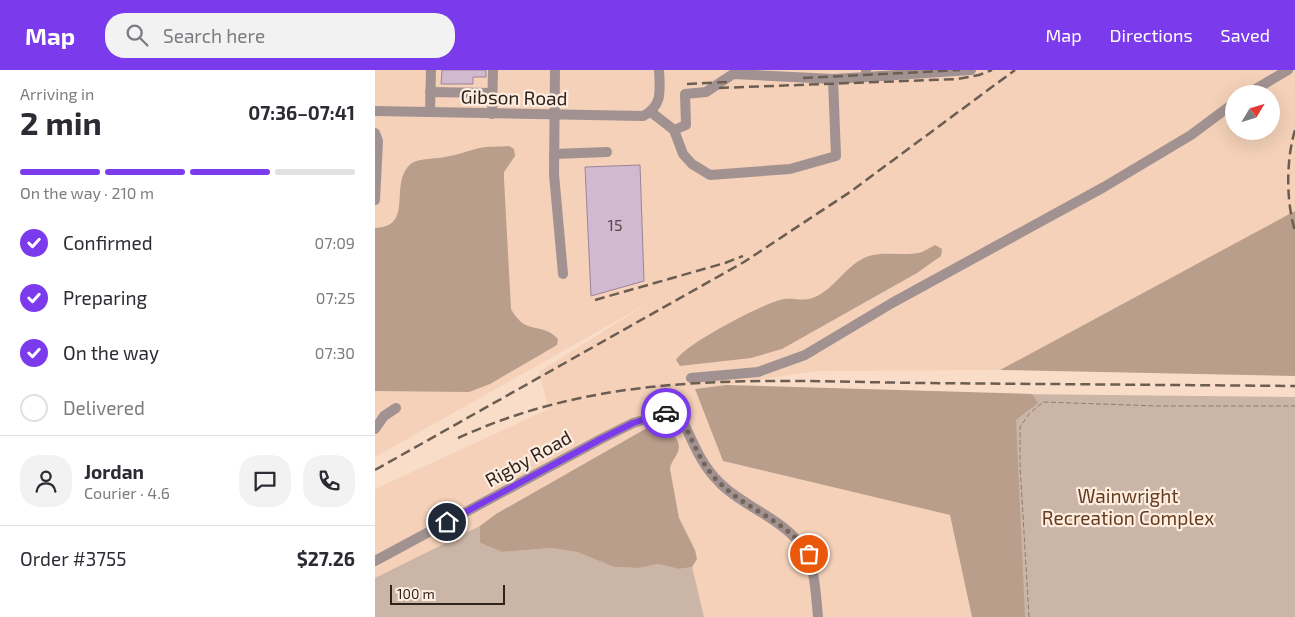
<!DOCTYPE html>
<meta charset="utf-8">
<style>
:root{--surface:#fff;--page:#f2f2f3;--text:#2b2b33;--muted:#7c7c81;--line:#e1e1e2;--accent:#7c3aed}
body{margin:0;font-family:"Exo 2",sans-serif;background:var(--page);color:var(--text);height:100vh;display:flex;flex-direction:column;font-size:19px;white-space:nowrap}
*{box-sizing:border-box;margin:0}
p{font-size:16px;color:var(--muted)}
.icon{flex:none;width:28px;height:28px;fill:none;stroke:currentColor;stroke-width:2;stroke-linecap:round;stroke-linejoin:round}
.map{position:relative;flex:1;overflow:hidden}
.drawer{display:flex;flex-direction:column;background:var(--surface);width:375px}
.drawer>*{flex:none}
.needle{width:32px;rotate:52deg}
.fabs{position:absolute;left:850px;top:15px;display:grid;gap:10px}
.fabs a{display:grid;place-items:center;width:55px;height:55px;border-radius:50%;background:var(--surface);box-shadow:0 5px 20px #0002;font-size:25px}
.scale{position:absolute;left:15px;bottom:12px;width:115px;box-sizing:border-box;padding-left:5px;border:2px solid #2d231c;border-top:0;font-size:14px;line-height:18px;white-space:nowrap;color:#2d231c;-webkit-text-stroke:4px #feede0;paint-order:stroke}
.pin{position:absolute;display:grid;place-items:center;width:42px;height:42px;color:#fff;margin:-21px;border:2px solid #fff;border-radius:50%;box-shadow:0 1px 5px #0007}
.courier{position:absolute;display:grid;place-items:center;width:50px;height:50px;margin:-25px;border:4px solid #7c3aed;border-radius:50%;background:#fff;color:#222;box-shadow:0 1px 6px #0007}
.summary em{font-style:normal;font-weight:700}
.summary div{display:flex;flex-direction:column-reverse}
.summary{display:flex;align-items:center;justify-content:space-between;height:85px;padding:0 20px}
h1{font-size:32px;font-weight:700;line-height:38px}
.bar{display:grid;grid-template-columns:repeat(4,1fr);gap:8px 5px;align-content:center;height:60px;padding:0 20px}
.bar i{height:6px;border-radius:4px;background:var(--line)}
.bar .on{background:var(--accent)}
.bar p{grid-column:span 4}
.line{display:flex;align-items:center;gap:12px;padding:0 20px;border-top:1px solid var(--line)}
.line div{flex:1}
.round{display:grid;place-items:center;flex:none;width:52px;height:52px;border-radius:20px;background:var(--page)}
ol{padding:0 20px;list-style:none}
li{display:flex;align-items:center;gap:15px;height:55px}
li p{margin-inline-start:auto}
li .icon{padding:5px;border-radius:50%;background:var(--accent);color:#fff;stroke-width:4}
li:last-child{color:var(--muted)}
li i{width:28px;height:28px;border:2px solid var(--line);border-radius:50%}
header{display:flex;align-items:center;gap:30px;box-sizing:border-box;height:70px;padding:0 25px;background:var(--accent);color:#fff}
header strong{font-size:24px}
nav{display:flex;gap:28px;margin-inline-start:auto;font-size:18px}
.search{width:350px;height:45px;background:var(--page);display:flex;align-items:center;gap:12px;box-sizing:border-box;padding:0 18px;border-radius:20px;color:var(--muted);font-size:19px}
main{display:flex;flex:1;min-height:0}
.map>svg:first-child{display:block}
.built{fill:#f4d1b8;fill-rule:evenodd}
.green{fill:#cab5a6}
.forest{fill:#b99e8b}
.building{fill:#d1b9d0;stroke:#9b849a}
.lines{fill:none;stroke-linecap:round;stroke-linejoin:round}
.path{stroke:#8e7c6f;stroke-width:1;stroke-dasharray:5 2.5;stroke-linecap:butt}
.minor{stroke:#a19291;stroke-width:10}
.rail{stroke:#6c5d52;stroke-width:2.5;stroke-dasharray:10 5;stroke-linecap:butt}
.done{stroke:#746459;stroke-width:5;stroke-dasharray:0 9}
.route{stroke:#7c3aed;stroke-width:6}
.labels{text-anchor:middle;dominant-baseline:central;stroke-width:4.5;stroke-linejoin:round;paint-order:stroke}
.number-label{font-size:16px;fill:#564849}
.street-label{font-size:19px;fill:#2d231c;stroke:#feede0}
.park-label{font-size:19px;fill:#633c1d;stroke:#feede0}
</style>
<header>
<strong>Map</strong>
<div class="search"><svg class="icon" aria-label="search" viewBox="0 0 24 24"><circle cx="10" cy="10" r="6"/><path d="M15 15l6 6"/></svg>Search here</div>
<nav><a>Map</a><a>Directions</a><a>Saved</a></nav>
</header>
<main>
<section class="drawer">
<div class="summary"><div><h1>2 min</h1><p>Arriving in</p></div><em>07:36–07:41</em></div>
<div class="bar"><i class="on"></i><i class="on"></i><i class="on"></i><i></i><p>On the way · 210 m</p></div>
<ol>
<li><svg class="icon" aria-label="check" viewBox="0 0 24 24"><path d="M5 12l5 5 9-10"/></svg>Confirmed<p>07:09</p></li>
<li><svg class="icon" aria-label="check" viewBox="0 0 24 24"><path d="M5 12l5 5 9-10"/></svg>Preparing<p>07:25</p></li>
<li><svg class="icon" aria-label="check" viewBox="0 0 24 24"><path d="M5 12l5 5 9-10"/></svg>On the way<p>07:30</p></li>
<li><i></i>Delivered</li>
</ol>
<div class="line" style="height:90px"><a class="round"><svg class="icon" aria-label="person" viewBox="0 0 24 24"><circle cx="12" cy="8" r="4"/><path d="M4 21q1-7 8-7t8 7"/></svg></a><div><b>Jordan</b><p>Courier · 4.6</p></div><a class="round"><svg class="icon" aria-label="chat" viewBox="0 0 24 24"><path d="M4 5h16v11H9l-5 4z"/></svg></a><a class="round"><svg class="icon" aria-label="phone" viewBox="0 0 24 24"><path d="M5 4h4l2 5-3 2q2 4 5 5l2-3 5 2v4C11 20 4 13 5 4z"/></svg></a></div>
<div class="line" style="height:65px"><div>Order #3755</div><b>$27.26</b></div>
</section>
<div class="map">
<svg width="920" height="547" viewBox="0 0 920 547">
<rect width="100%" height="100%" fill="#f9ddc9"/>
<path class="built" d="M0,0h920v141l-295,159 -182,1 -123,18 28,72 227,54 22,102h-597v-128l174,-80 -10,-37 111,-70 -275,155zM859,24h37v37h-37z"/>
<g class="green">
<path d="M635,324l285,3v220h-274z"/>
<path d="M105,456v17l22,9 50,-4 25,4 37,15 25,1 19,-4 21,5 13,-2 12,50h-329v-39z"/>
</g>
<g class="forest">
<path d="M134,76l5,3 1,7 -11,16v7l7,130c15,28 31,12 47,30l-1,6 -67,39 -21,8 -94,-1v-163c41,-1 12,-46 37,-65 8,-5 24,-4 33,-6 12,-2 22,-6 34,-9 9,-2 20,-1 30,-2z"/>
<path d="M920,141v165l-295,-6z"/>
<path d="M560,175l7,4 -1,7 -24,17 -135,76 -31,9 -71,8 -4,-6c8,-15 90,-59 109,-61 10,-1 19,3 30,-2 20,-8 32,-34 54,-41 16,-5 33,0 49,-3 6,-1 11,-5 17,-8z"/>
<path d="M351,315l306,9 6,9 -22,17 9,197h-53l-22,-102 -227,-54 -28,-72z"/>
<path d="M279,354c12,5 31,14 23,30 -3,6 -6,8 -7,15l9,49 16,32 2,9 -5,8 -13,2 -21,-5 -19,4 -25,-1 -37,-15 -25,-4 -50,4 -22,-9v-17l16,-12z"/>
</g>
<g class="building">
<path d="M67,0h44v7h-13v7h-32z"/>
<path d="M265,95l4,116 -53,15 -6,-129z"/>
</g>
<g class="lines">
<path class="path" d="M654,547l-9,-152v-38l9,-13 14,-12 115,4h137"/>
<g class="minor">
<path d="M180,0l-1,104 9,100"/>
<path d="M491,7l105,-7"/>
<path d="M55,22l62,1"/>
<path d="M872,24l41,-24"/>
<path d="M0,41l268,5c20,-10 17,-26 16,-46"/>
<path d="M55,42l1,-42"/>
<path d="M276,42l23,18 9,24 9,10 18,11 80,-6 46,-13 -3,-77"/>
<path d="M117,44l1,-44"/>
<path d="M299,60l12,-5 -1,-31 21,-2 27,-18 100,5 33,-2v-7"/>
<path d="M0,63l3,8 -3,59"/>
<path d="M179,84l53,-2"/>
<path d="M316,308l67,-6 47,-17 87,-52 212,-116 87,-52 43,-32"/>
<path d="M0,359l9,-13 12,-8"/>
<path d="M0,491l226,-122 32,-16 44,-13c14,25 21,52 42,72 11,12 26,20 40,29 53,32 54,47 59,106"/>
</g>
<g class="rail">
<path d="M428,8l157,-8"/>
<path d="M312,14l41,-2"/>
<path d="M344,18l239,-9 21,-4 13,-5"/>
<path d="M920,60c-9,30 -9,71 0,101"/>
<path d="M220,230l130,-37 18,-7"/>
<path d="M83,368c150,-69 303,-57 463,-55 125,1 249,2 374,3"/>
<path d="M0,400l369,-208 106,-70 165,-122"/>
</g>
</g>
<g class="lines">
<path class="done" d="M291,343l11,-3c15,26 22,55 45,75 27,26 65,36 87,69"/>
<path class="route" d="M72,452l154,-83 32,-16 33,-10"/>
</g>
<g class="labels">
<g class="number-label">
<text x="240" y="154">15</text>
</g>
<g class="street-label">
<text transform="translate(139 27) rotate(1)">Gibson Road</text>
<text transform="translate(153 388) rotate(-29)">Rigby Road</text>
</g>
<g class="park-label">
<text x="753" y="425">Wainwright<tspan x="753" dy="22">Recreation Complex</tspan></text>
</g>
</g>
</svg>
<div class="fabs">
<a><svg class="needle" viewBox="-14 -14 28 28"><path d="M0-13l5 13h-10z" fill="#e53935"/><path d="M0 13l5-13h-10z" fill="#7c7c81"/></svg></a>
</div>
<div class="scale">100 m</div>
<div class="pin" style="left:434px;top:484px;background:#ea580c"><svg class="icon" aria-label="bag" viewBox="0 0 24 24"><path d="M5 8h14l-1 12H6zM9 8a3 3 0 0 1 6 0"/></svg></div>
<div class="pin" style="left:72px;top:452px;background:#1f2937"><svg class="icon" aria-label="home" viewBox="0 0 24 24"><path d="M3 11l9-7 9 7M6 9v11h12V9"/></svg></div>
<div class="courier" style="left:291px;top:343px"><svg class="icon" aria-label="car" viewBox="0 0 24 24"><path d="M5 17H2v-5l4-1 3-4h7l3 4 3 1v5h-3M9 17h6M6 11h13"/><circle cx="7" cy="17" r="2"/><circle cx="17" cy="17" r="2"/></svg></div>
</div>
</main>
